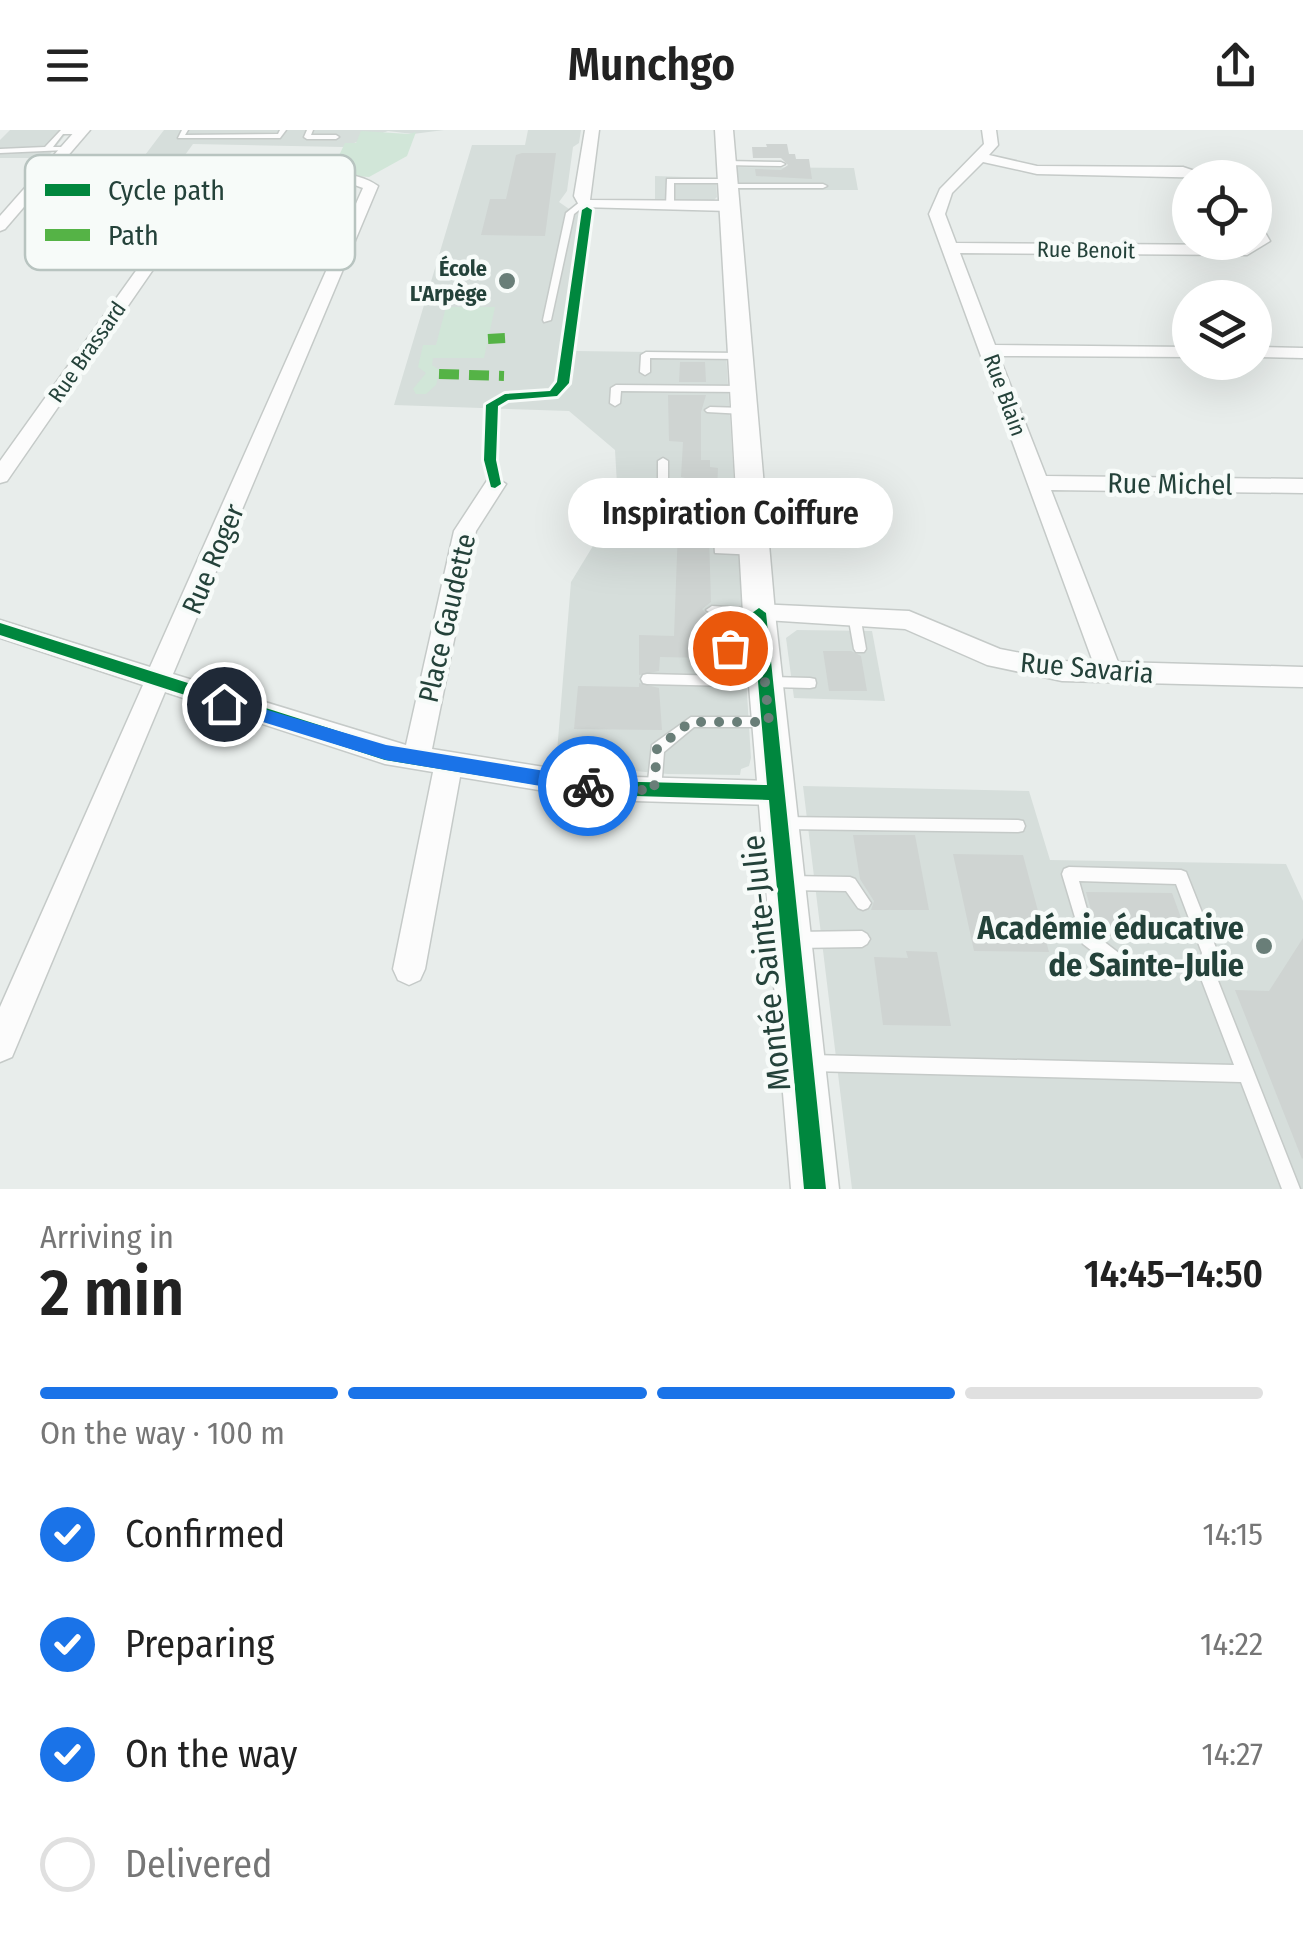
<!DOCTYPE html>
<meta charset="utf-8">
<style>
:root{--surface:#fff;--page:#f6f6f6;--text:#222;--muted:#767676;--line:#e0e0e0;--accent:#1a73e8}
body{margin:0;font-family:"Fira Sans Condensed",sans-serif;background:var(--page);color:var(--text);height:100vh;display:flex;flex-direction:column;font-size:38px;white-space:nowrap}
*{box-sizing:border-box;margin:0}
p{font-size:32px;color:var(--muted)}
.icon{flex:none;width:55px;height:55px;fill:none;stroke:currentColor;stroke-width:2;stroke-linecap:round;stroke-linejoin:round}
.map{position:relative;height:1059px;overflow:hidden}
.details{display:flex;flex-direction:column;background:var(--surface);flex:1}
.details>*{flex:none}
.fabs{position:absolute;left:1172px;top:30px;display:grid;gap:20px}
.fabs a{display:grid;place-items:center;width:100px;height:100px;border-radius:50%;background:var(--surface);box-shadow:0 10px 40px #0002;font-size:50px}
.pin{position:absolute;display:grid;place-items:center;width:85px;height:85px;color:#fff;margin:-42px;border:5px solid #fff;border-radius:50%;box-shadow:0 2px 10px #0007}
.courier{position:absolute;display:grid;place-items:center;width:100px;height:100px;margin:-50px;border:8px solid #1a73e8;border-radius:50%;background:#fff;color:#222;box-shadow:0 2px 12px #0007}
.bubble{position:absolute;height:70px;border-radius:35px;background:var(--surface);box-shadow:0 10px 40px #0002;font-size:32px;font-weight:600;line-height:70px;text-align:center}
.overview em{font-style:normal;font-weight:600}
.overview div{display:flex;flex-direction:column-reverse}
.overview{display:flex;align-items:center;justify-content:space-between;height:170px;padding:0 40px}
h1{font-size:65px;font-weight:600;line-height:75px}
.bar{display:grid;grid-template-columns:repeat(4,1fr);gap:15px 10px;align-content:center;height:120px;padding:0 40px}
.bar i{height:12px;border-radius:8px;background:var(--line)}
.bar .selected{background:var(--accent)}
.bar p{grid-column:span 4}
ol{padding:0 40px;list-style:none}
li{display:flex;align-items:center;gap:30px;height:110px}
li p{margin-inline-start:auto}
li .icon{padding:10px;border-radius:50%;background:var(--accent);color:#fff;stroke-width:4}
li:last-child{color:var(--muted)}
li i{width:55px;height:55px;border:5px solid var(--line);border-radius:50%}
header{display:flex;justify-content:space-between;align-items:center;height:130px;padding:0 40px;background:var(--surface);font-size:45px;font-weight:600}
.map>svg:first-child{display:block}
.built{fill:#d6dedb}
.green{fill:#d1e6d8}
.building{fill:#cfd4d2}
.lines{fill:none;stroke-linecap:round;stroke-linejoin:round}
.service-casing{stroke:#c5cac8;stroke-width:3}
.minor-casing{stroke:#c5cac8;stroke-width:3}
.tertiary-casing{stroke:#c5cac8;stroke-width:3}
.service{fill:#fcfcfc;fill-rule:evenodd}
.minor{fill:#fcfcfc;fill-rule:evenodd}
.tertiary{fill:#fcfcfc;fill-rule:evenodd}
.quiet{stroke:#55b346;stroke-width:10;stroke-dasharray:20 10;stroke-linecap:butt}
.cycleway-casing{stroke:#f7fbf9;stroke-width:6}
.cycleway{fill:#00873e;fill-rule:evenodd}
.route{fill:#1a73e8}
.done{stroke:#697e78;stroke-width:10;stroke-dasharray:0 18}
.poi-dot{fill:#697e78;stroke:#f7fbf9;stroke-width:4}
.labels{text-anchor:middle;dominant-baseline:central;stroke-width:9;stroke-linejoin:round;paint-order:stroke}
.far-street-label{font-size:22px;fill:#24423a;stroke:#f7fbf9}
.far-poi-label{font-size:22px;font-weight:bold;fill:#24423a;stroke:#f7fbf9;text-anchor:end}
.street-label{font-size:28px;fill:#24423a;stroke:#f7fbf9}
.near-poi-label{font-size:32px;font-weight:bold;fill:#24423a;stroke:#f7fbf9;text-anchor:end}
.near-street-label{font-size:32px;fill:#24423a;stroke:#f7fbf9}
.key{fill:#f7fbf9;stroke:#b8c4c0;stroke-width:2.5}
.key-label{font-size:28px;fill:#24423a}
</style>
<header><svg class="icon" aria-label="menu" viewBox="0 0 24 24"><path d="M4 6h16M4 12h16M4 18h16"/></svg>Munchgo<svg class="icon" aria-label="share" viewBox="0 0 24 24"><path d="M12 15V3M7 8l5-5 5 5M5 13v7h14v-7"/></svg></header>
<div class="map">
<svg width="1303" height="1059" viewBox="0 0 1303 1059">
<rect width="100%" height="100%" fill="#e8edeb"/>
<g class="built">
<path d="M10,0h59l-22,28h-47v-18z"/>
<path d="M164,0h280l-31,4 -25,-3 -45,16 -150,-3 -13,18 -41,1z"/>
<path d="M528,0h53l-2,13 -6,4 -6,44 -8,11 13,9h19l-15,140 150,2 25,405 -2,8 -8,3 -1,6 -72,-1 -112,-10 15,-182 36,-59 10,-39 -2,-34 -46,-39 -175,-6 78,-260h53z"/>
<path d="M736,37l118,1 4,22h-120z"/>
<path d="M655,46l61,2 1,19 -4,4 -58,1z"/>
<path d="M797,500l75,1 13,70 -91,-3 -8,-60z"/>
<path d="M803,656l226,5 21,69 236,4 17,37v288h-451z"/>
</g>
<g class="green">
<path d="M361,1l48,3 7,-2 -9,24 -38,21 -39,-3 15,-31h11z"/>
<path d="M446,177h49l-11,51h-51l-1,7 8,5 -4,15 -10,9h-10l-3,-5 13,-16 -8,-6 5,-22h13z"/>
</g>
<g class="building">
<path d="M766,14h21l2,10h6l1,5h13l3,20 -56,-3 -1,-7 26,1 7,-5 -7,-7h-28l-1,-11h15z"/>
<path d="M522,23h34l-11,83 -64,-1 9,-36h16l10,-44z"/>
<path d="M680,232h25l1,20h-27z"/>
<path d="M668,265h38l-5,17v48h9v7l8,1 -1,21 -31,-1 -1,-10 -4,-1 2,-35 -14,-1z"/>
<path d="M679,372l29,2 3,98 -9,7 7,8h-3l2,41 -48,-1 -1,14 -20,4v-40l35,1z"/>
<path d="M823,521h28l10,5 6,35h-38z"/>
<path d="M639,553l20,5 3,42 -88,-1 4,-43 61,1z"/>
<path d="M853,705h62l14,75h-58l3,-9 -14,-22z"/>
<path d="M953,724l70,1 26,97 -75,-1z"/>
<path d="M1086,762l86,1 16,44 -85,-1 -6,-4z"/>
<path d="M1303,808v220l-1,1 -67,-169 34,1z"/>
<path d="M906,821l31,1 14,74 -68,-1 -9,-68 34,1z"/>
</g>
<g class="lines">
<g class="service-casing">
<g id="service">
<path d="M61,0h21l3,2 -3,2h-19l-10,13h15v2l-2,1 -66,3v-4l45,-2z"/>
<path d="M182,0h6l-3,5 93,-1 2,-4h6l-6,8h-102z"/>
<path d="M307,0h6l-2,5h25l3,2 -3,2h-29l-3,-2z"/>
<path d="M726,31l55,1 4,2 -4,2 -58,-1 -1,-2z"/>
<path d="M667,49h61l4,2 -4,2h-54v23l-4,2 -4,-2z"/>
<path d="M728,54h95l4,2 -4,2h-98l-1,-2z"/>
<path d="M581,71l7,2 -14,11 -23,106 -7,2 -1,-2 23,-107z"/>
<path d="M646,222l94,1 5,3 -5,3 -90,-1v14l-5,3 -5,-3 1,-17z"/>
<path d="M616,255l127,1 5,3 -5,3 -122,-1 -1,12 -5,3 -5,-3 1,-15z"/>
<path d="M710,277l34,1 5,3 -5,3 -37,-2 -2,-2z"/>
<path d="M663,328l5,3v19l14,1 1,11 67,3 5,4 -5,4 -77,-5 -1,-12h-9l-5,-3v-22z"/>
<path d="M719,389l37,2 2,3 -6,4 -27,-1v19l29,2 4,1 2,3 -2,3 -43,-2 -2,-30z"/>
<path d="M712,476l47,3 6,4 -6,4 -47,-3 -6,-4z"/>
<path d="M854,481l6,4 6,34 -2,3h-8l-2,-3 -6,-34z"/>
<path d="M729,513l4,2 2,3 4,28 71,2 5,1 1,4 -1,4 -5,1 -163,-4 -4,-1 -2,-4 2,-4 4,-1 79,2 -3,-28 2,-3z"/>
<path d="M691,587h76l5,1 2,4 -2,4 -5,1h-73l-30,25 -3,38 -2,4 -5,2 -5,-2 -2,-4 5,-45z"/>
<path d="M782,687l236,3 5,1 2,5 -2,5 -5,1 -236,-3 -5,-2 -2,-4 2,-4z"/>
<path d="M1069,737l112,3 5,2 32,81 -5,15 87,221h-18l-41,-107 -430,-11 -6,-2 -2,-6 2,-6 6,-2 423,10 -37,-97 5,-15 -26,-69 -97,-3 15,53 34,26 2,6 -2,6 -6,2 -39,-30 -21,-70 2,-5z"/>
<path d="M788,746l62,1 5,2 16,24 -3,5 -5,2 -5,-2 -12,-17 -58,-1 -5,-2 -2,-5 2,-5z"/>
<path d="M862,801l5,3 3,5 -3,5 -5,3 -67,1 -6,-3 -2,-5 2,-5 6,-3z"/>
</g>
</g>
<g class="minor-casing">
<g id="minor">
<path d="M76,0h14l-85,99 -5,2v-15z"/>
<path d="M585,0h14l-9,70 140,1 8,5 -8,5 -150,-4 -6,-11z"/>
<path d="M982,0h14l2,15 -9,10 48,11 146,1 33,11 -179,-4 -54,-12 -31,31 -7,21 11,29 288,2 11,-3v-20l5,2 10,17 -23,14 -287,-2 35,92 195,2v10l-191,-1 47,120 257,3v14l-252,-3 67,172 185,5v20l-241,-6 -75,-16 -82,-36 -154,-10 -4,-6 4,-6 8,-3 150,7 91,38 62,12 31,1 -164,-448 11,-25 44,-45z"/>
<path d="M288,41c28,1 67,-2 90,15l-205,488 233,71 48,-214 34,-52 7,-2 11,7 -30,47 -44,218 168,27 176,5 10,3 4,9 -4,9 -10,3 -176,-5 -140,-23 -35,192 -5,11 -11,5 -11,-5 -5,-11 40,-197 -48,-8 -220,-72 -153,365 -12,5v-55l143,-322 -143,-47v-18l150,47 213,-479c-38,-15 -117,-12 -155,2l-201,291 -7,2v-22l198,-277 38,-10z"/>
<path d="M1255,217l48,1v10l-48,-1z"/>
</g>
</g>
<g class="tertiary-casing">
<path id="tertiary" d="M715,0h18l42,483 64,576h-48l-48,-576z"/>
</g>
<use href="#service" class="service"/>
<use href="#minor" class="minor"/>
<use href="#tertiary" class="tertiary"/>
<g class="quiet">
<path d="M488,209l17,-1"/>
<path d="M439,244l65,2"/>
</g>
<g class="cycleway-casing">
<g id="cycleway">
<path d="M587,77l5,3 -23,173 -12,13 -49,4 -10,6 -2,54 5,24 -6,4 -4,-1 -7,-27 2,-55 19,-11 45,-3 7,-9 25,-172z"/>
<path d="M759,478l7,5 60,576h-22l-35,-389 -169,-5 -215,-35 -385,-125v-12l385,123 215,35 167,4 -15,-172z"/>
</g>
</g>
<use href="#cycleway" class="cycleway"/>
</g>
<path class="route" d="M224,567l162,48 202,33 9,8 -9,8 -202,-34 -168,-52 -2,-4z"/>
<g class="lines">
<path class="done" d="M588,656l66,5 3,-42 33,-27h79l-4,-40 -33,-2 -2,-32"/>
</g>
<g class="poi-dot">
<circle cx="507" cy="151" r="10"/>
<circle cx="1264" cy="816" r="10"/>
</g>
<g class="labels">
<g class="far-street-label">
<text transform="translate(1086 120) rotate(1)">Rue Benoit</text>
<text transform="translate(87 222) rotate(-55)">Rue Brassard</text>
<text transform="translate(1005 265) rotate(70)">Rue Blain</text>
</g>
<g class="far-poi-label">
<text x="487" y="138">École<tspan x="487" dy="25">L'Arpège</tspan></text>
</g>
<g class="street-label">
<text transform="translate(1170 354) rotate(1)">Rue Michel</text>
<text transform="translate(213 429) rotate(-67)">Rue Roger</text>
<text transform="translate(447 488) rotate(-77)">Place Gaudette</text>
<text transform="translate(1087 538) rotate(5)">Rue Savaria</text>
</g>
<g class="near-poi-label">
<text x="1244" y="798">Académie éducative<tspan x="1244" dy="37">de Sainte-Julie</tspan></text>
</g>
<g class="near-street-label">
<text transform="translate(766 833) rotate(-96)">Montée Sainte-Julie</text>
</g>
</g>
<rect x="25" y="25" width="330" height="115" rx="15" class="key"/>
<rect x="45" y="54" width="45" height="12" fill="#00873e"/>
<rect x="45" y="99" width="45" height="12" fill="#55b346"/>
<g class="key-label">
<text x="108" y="70">Cycle path</text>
<text x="108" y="115">Path</text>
</g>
</svg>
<div class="fabs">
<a><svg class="icon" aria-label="locate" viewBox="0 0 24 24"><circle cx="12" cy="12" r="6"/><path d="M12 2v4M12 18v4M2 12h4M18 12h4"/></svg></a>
<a><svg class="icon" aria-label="layers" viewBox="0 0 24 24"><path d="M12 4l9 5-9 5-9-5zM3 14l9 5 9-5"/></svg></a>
</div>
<div class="pin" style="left:730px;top:518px;background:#ea580c"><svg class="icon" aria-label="bag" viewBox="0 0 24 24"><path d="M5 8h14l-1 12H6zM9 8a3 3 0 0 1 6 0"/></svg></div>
<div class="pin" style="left:224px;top:574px;background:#1f2937"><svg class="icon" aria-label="home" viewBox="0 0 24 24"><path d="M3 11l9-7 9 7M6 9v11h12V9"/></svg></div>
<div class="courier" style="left:588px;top:656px"><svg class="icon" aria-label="bike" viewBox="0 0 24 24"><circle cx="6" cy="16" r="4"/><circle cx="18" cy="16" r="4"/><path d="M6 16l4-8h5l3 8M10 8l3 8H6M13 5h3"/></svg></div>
<div class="bubble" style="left:568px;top:348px;width:325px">Inspiration Coiffure</div>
</div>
<section class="details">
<div class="overview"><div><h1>2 min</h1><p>Arriving in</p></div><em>14:45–14:50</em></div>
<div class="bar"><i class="selected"></i><i class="selected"></i><i class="selected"></i><i></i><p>On the way · 100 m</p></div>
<ol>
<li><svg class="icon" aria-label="check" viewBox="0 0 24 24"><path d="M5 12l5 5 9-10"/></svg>Confirmed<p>14:15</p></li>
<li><svg class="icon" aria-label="check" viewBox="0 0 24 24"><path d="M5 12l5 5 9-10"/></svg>Preparing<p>14:22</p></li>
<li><svg class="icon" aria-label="check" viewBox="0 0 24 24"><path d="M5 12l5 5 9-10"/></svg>On the way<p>14:27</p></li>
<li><i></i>Delivered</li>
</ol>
</section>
